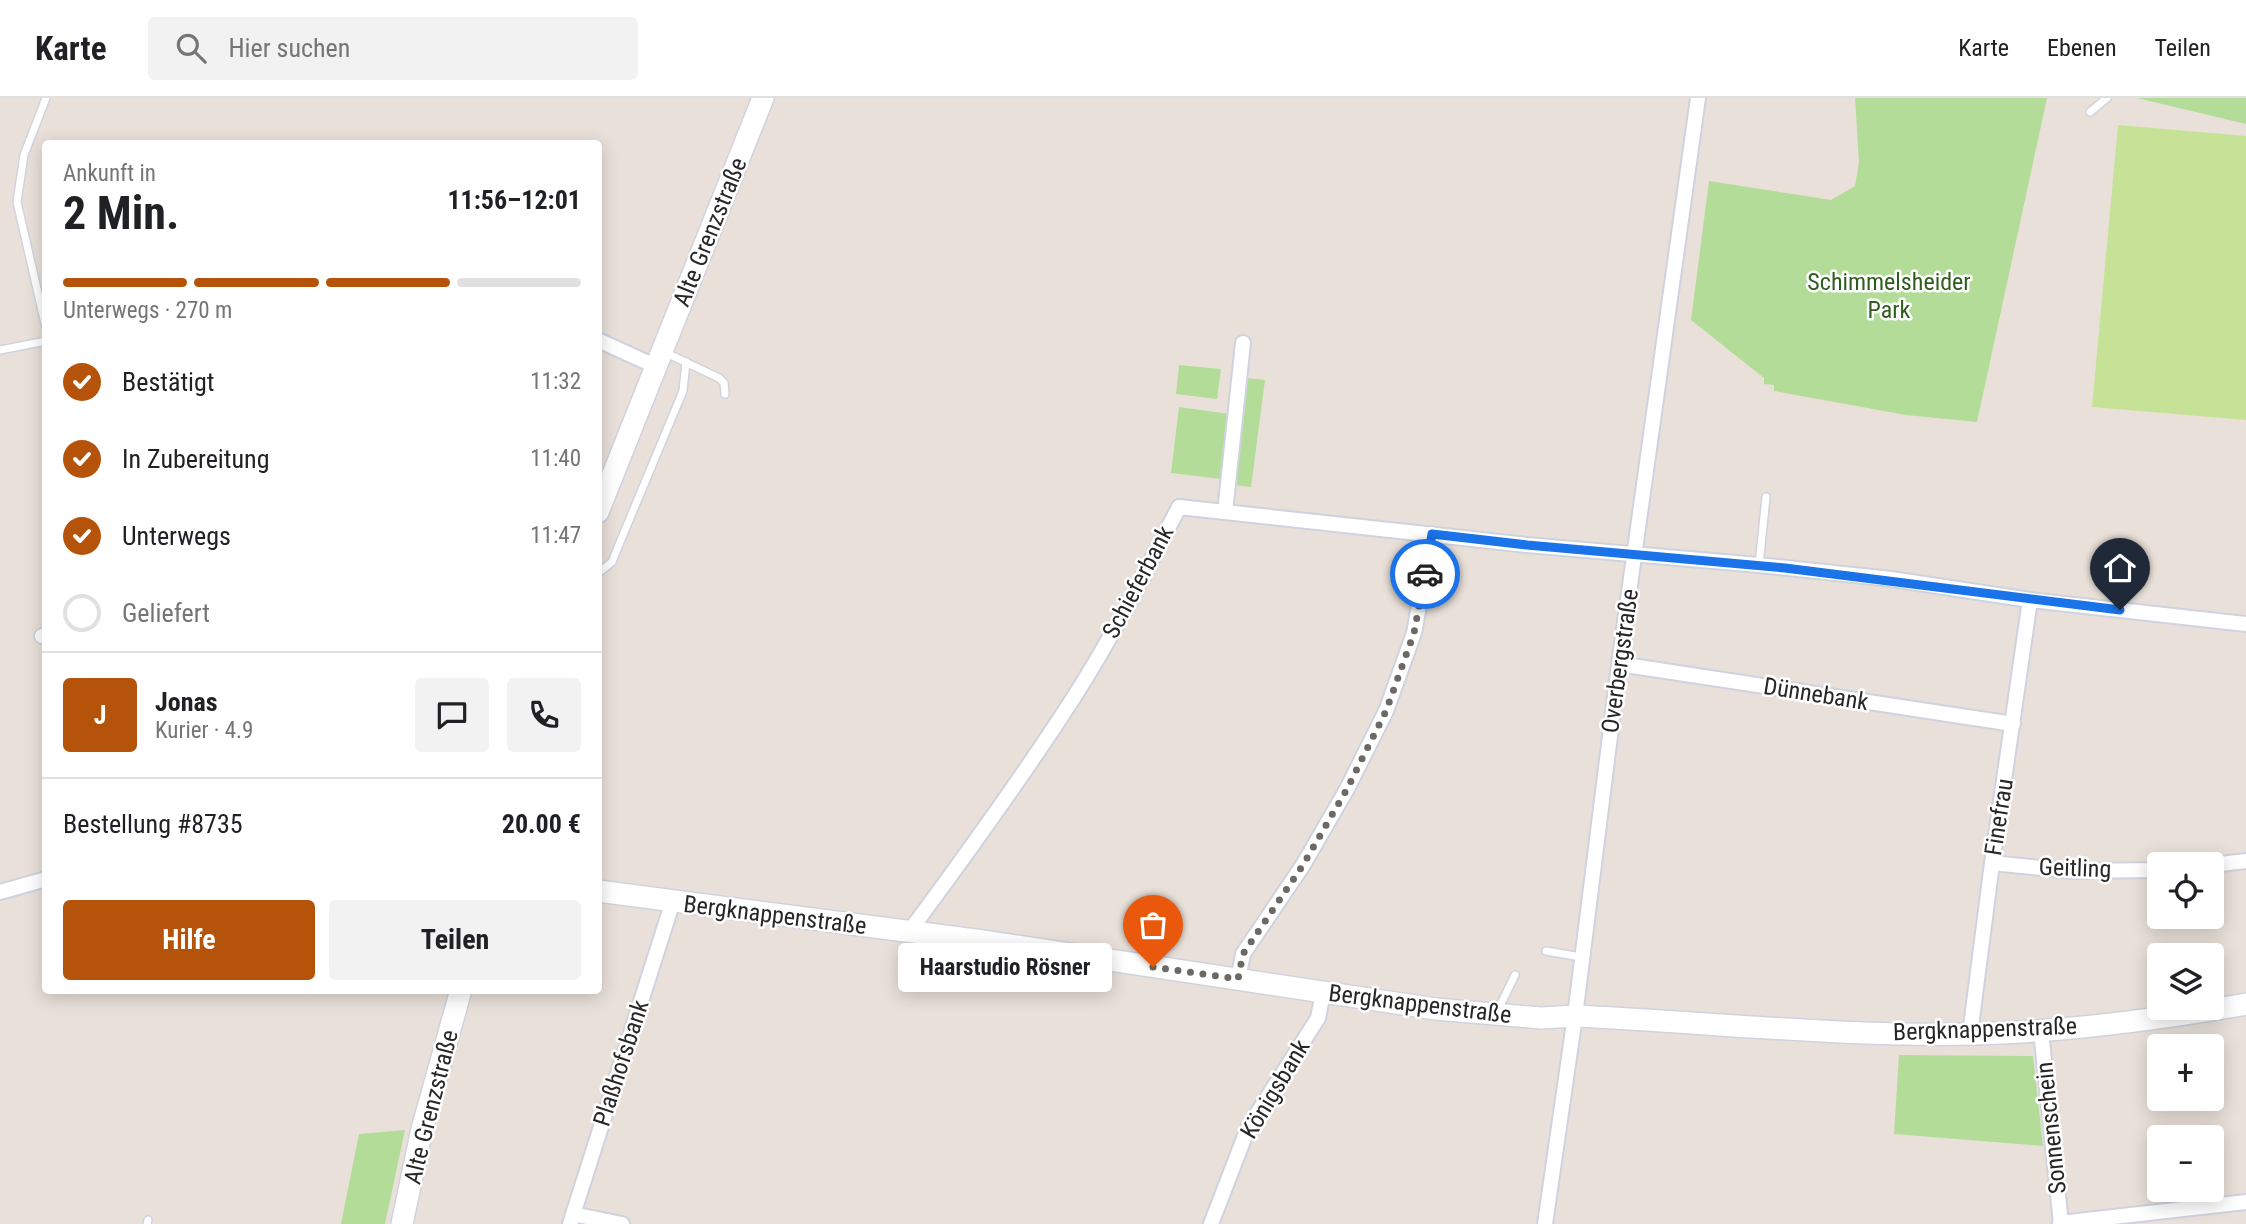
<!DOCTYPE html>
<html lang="de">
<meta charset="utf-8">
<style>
:root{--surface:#fff;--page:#f2f2f2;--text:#202124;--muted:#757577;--line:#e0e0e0;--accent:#b45309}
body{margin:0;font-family:"Roboto Condensed",sans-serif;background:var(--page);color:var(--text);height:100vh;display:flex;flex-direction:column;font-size:26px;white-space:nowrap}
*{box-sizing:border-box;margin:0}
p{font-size:23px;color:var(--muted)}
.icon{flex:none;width:38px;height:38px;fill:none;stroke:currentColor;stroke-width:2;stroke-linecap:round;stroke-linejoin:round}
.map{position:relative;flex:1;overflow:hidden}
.drawer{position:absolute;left:42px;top:42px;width:560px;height:854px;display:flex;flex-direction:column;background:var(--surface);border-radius:7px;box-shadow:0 4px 18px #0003}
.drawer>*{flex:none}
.fabs{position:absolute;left:2147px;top:754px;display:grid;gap:14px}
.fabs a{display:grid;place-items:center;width:77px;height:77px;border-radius:7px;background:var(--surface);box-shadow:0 4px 18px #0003;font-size:35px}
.pin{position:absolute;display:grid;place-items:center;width:60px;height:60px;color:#fff;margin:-72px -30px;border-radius:50% 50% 50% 0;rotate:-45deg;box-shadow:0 0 7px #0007}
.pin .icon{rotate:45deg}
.courier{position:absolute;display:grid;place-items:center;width:70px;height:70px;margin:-35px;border:5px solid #1a73e8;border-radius:50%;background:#fff;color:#222;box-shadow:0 2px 9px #0007}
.bubble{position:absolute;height:49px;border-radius:7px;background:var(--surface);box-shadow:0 4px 18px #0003;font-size:23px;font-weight:700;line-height:49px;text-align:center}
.head em{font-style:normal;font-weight:700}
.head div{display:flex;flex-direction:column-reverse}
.head{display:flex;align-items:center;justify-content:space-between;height:119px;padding:0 21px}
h1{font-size:46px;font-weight:700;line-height:52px}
.bar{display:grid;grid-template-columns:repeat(4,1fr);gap:10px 7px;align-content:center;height:84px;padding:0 21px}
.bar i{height:9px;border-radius:5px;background:var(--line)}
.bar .current{background:var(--accent)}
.bar p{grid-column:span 4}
.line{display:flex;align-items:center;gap:18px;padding:0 21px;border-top:2px solid var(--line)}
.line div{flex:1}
.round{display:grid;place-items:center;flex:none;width:74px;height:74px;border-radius:7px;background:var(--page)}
ol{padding:0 21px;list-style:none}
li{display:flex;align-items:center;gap:21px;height:77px}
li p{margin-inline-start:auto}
li .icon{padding:7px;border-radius:50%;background:var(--accent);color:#fff;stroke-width:4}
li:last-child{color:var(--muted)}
li i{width:38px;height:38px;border:4px solid var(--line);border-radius:50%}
.action{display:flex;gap:14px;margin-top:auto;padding:14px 21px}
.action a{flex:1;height:80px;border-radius:7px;background:var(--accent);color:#fff;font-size:28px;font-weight:700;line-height:80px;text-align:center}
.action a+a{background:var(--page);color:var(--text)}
header{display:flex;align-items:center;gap:42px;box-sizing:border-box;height:98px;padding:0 35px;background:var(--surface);border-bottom:2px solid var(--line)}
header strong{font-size:33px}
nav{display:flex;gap:38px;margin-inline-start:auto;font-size:24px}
.search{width:490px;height:63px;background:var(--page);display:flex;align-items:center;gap:18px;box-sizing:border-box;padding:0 24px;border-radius:7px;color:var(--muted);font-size:26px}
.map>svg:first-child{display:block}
.green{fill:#b4dc99}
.pitch{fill:#c6e296}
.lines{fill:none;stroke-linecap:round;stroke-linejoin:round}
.lane-casing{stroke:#cfd3df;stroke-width:10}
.street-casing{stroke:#cfd3df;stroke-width:18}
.secondary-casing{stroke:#cfd3df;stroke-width:24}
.lane{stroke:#fff;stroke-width:7}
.street{stroke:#fff;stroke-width:14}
.secondary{stroke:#fff;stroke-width:21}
.done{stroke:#6b6865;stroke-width:7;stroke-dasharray:0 12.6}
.route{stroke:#1a73e8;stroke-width:9}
.labels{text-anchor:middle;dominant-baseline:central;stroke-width:5;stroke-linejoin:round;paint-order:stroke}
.street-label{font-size:24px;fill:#272727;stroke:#fff}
.park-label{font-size:24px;fill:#2f5d1e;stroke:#fff}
</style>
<header>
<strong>Karte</strong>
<div class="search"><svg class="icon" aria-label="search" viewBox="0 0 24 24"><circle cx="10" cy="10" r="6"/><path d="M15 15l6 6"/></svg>Hier suchen</div>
<nav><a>Karte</a><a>Ebenen</a><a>Teilen</a></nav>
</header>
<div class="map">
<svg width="2246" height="1126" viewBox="0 0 2246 1126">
<rect width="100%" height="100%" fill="#e9e1d9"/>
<g class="green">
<path d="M1855,0h192l-70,324 -71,-7 -132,-24v-6l-10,-1v-6l-73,-58 18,-139 122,19 24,-14 4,-23z"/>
<path d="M2137,0h109v26z"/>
<path d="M1179,267l42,4 -4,30 -41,-5z"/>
<path d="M1247,280l18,2 -14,107 -18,-2z"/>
<path d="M1179,309l50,7 -8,65 -50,-6z"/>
<path d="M1899,957l134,1 10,90 -149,-12z"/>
<path d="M405,1032l-20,94h-44l18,-90z"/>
</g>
<path class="pitch" d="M2118,27l128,11v284l-154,-13z"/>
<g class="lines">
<g class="lane-casing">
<g id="lane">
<path d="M2090,14l17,-14"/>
<path d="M46,230l-29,-126 7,-47 22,-57"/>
<path d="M0,252l46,-9"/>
<path d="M664,254l55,26 5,5 1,11"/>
<path d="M1759,467l7,-68"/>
<path d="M598,475l14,-11 6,-15 65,-156 3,-29"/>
<path d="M1546,853l35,6"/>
<path d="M1497,914l18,-37"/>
<path d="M147,1126l1,-4"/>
</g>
</g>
<g class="street-casing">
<g id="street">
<path d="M598,242l59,27"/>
<path d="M1225,414l18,-169"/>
<path d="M42,538l4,-1"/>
<path d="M1619,566l394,60"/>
<path d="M1992,765l79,8 89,-1"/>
<path d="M2212,767l34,-4"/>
<path d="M0,794l46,-13"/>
<path d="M909,834c57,-77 113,-154 165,-235 39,-61 72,-126 105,-190l348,38 232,20 132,14 139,21 216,24"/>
<path d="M1238,881l5,-25 60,-89 44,-76 39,-78 28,-78 18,-99"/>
<path d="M2041,933l20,193"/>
<path d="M1970,936l22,-171 38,-263"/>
<path d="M573,1116l49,10"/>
<path d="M2060,1125l186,-21"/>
<path d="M570,1126l103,-323"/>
<path d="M1211,1126l37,-96 70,-110 5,-25"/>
<path d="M1545,1126l30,-208 44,-352 79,-566"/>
</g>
</g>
<g class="secondary-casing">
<g id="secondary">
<path d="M598,414l165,-414"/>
<path d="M598,793l385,50 453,68 105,9 34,-2c131,6 267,21 397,18 92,-2 183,-14 274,-30"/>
<path d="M402,1126l20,-95 39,-139"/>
</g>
</g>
<use href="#lane" class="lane"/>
<use href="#street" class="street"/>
<use href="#secondary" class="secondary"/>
</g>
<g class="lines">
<path class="done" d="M1153,869l85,12 5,-25 60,-89 44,-76 39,-78 28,-78 11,-59"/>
<path class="route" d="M1425,476l7,-40 95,11 258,23 335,42"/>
</g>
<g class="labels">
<g class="street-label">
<text transform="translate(710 134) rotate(-68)">Alte Grenzstraße</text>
<text transform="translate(1138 484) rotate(-62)">Schieferbank</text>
<text transform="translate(1620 563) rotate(-82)">Overbergstraße</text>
<text transform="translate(1816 596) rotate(9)">Dünnebank</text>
<text transform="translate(1999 719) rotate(-81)">Finefrau</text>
<text transform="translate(2075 770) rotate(2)">Geitling</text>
<text transform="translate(775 817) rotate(7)">Bergknappenstraße</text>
<text transform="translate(1420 906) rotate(7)">Bergknappenstraße</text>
<text transform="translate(1985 931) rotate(-2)">Bergknappenstraße</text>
<text transform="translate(621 965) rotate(-72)">Plaßhofsbank</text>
<text transform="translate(1275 991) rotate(-59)">Königsbank</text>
<text transform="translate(431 1009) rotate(-76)">Alte Grenzstraße</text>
<text transform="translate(2051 1030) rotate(-96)">Sonnenschein</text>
</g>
<g class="park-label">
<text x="1889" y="184">Schimmelsheider<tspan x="1889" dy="28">Park</tspan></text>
</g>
</g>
</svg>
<div class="fabs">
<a><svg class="icon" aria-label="locate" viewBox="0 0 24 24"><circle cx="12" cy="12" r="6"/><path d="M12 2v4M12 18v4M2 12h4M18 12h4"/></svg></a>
<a><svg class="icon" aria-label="layers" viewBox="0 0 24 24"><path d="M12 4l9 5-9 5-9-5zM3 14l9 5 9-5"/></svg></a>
<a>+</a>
<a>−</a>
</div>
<div class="pin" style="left:1153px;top:869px;background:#ea580c"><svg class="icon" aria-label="bag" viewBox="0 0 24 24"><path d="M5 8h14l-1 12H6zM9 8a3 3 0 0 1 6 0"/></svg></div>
<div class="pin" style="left:2120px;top:512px;background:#1f2937"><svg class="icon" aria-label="home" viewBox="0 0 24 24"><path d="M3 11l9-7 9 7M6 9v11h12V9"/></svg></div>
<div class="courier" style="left:1425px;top:476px"><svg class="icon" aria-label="car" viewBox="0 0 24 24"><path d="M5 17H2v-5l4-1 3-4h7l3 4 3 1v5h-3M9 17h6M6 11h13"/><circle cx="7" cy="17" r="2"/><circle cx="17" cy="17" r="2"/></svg></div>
<div class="bubble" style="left:898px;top:845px;width:214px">Haarstudio Rösner</div>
<section class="drawer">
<div class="head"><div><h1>2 Min.</h1><p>Ankunft in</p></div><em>11:56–12:01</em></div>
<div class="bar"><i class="current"></i><i class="current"></i><i class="current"></i><i></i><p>Unterwegs · 270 m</p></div>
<ol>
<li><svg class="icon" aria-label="check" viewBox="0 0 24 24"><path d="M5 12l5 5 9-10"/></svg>Bestätigt<p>11:32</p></li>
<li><svg class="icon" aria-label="check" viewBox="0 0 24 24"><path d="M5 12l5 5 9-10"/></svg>In Zubereitung<p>11:40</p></li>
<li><svg class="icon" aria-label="check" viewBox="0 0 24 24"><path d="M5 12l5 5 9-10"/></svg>Unterwegs<p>11:47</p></li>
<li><i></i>Geliefert</li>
</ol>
<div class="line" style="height:126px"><b class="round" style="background:var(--accent);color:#fff">J</b><div><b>Jonas</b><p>Kurier · 4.9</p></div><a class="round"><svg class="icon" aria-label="chat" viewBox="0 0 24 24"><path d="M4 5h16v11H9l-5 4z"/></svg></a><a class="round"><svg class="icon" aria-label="phone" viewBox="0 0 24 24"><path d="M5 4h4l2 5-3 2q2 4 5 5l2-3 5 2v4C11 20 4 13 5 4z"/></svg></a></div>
<div class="line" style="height:91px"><div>Bestellung #8735</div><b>20.00 €</b></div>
<div class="action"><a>Hilfe</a><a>Teilen</a></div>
</section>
</div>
